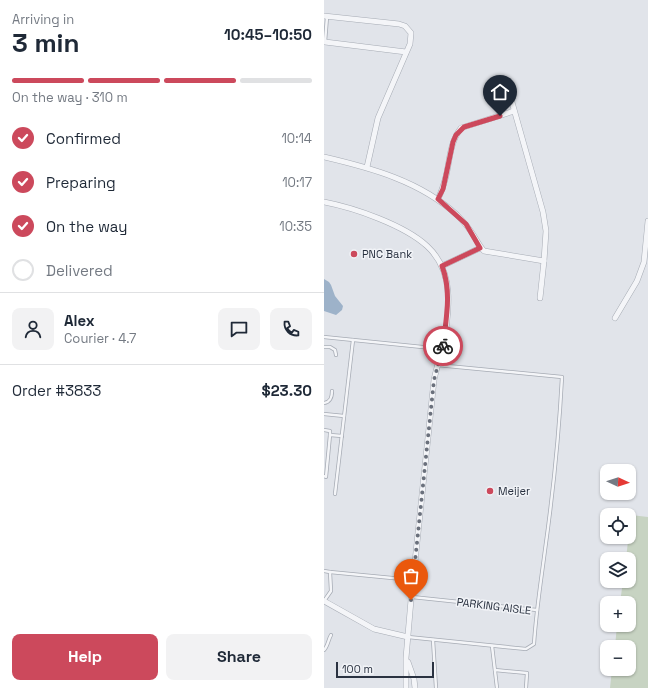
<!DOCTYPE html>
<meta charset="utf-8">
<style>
:root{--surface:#fff;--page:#f2f2f3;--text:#1f2937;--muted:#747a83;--line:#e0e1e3;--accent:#cc495c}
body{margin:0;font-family:"Space Grotesk",sans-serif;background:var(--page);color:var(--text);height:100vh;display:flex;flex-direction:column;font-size:15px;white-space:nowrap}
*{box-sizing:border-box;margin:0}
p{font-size:13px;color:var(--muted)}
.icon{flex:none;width:22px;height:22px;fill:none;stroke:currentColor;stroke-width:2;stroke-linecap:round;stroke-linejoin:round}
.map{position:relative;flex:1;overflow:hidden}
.details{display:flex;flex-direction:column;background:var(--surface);width:324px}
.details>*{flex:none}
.needle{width:26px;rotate:93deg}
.buttons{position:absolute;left:276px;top:464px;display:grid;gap:8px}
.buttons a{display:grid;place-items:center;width:36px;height:36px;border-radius:8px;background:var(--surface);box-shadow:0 1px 3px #0004;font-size:20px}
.scale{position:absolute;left:12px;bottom:10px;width:98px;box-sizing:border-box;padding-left:4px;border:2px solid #2a3241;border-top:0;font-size:11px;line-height:14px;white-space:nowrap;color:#2a3241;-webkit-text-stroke:3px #f1f3f7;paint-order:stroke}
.pin{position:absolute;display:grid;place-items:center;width:34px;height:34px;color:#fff;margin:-41px -17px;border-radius:50% 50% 50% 0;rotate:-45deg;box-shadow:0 0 4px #0007}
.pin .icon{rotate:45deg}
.courier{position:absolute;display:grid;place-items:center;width:40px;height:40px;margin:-20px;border:3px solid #cc495c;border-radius:50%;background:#fff;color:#222;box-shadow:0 1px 5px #0007}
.headline em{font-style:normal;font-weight:600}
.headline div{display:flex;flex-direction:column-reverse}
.headline{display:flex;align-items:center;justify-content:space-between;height:68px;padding:0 12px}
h1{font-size:26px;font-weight:600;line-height:30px}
.bar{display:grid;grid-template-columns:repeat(4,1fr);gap:6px 4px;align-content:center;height:48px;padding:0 12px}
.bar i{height:5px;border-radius:3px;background:var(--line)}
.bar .active{background:var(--accent)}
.bar p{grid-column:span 4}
.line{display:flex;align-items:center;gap:10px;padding:0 12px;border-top:1px solid var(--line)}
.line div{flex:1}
.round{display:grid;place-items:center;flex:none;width:42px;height:42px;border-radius:8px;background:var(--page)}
ol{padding:0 12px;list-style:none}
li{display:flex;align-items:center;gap:12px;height:44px}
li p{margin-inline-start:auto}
li .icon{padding:4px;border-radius:50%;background:var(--accent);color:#fff;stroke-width:4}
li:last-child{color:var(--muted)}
li i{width:22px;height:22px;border:2px solid var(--line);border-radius:50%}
.button{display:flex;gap:8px;margin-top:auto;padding:8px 12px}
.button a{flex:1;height:46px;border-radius:8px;background:var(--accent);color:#fff;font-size:16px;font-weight:600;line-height:46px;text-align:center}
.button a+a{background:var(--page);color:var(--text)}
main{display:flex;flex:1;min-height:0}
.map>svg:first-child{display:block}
.green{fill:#c7d3c2}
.water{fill:#9db2c9}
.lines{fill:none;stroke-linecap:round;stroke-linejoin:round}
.service-casing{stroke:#a6abb4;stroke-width:4}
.minor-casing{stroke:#a6abb4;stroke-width:6}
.service{stroke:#f4f5f8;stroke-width:2.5}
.minor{stroke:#f4f5f8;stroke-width:5}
.done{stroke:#6a707c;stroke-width:4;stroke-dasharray:0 7.2}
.route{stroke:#cc495c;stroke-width:5}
.poi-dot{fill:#cc495c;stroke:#f1f3f7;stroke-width:1.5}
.labels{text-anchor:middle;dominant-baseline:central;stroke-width:3;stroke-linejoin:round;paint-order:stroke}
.poi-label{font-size:11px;fill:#2a3241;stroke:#f1f3f7;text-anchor:start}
.street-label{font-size:11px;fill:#2a3241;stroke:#f1f3f7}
</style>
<main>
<section class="details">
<div class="headline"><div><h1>3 min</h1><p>Arriving in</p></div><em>10:45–10:50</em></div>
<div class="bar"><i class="active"></i><i class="active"></i><i class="active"></i><i></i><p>On the way · 310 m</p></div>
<ol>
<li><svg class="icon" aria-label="check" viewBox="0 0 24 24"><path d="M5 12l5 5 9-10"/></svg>Confirmed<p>10:14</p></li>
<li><svg class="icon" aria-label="check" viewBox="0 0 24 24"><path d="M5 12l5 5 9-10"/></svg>Preparing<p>10:17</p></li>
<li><svg class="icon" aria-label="check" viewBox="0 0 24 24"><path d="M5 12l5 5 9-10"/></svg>On the way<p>10:35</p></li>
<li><i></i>Delivered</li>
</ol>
<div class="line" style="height:72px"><a class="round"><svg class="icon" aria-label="person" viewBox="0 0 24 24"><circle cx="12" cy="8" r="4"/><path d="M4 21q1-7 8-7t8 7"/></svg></a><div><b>Alex</b><p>Courier · 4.7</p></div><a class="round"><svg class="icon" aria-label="chat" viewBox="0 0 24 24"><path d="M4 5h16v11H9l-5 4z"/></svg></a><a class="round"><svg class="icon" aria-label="phone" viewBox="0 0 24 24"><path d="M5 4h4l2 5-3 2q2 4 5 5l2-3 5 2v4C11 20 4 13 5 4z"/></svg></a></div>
<div class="line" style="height:52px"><div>Order #3833</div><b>$23.30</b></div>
<div class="button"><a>Help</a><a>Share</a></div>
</section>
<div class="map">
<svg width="324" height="688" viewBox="0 0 324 688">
<rect width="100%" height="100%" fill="#e1e4ea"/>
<path class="green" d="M307,515l17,2v171h-38l2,-19h17v-22h-14l2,-22h12v-22h-9l3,-22h6v-22h-3z"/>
<path class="water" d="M0,279l5,3 2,3 4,11 8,10 -1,4 -6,5 -12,-4z"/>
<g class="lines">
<g class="service-casing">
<g id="service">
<path d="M1,42l2,-25"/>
<path d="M0,337l118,12"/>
<path d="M0,347h6l5,3 1,5"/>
<path d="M0,403c7,-1 8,-6 8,-12"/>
<path d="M0,414l20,2"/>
<path d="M0,430l6,1v4l-4,42 -2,-1"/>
<path d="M6,435l12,1"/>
<path d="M11,494l18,-154"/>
<path d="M0,571l6,1 1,19 -7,10"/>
<path d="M6,572l83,8"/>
<path d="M88,597l125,13"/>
<path d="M84,637l118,12 8,-5c2,-32 7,-63 11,-94 8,-57 14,-115 17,-173l-125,-12"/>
<path d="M109,640l3,48"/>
<path d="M168,646l5,42"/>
<path d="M0,650c4,-4 4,-10 7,-15"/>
<path d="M171,670l32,3 -1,15"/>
</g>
</g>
<g class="minor-casing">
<g id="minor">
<path d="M0,16l75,8 6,2 6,7 -1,11 -32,74 -11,49"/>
<path d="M1,42l81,10"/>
<path d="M182,81l37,131 3,19 -2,30 -4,37"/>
<path d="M0,157c47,11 96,24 133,58 6,6 12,13 17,21 3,5 6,11 10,15l60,10"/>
<path d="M114,199c4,-8 6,-15 8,-23 4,-17 4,-34 15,-48l53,-17"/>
<path d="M0,202c31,6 80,23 103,44 13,12 20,29 21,47 1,13 -2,44 -6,57 -3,10 -6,20 -8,30l-23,220 -5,58v30"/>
<path d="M118,266l38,-18"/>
<path d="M291,318l22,-37 7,-19 4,-41"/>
<path d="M0,601l50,28 34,8"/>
<path d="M84,662l6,17 1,9"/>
</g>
</g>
<use href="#service" class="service"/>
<use href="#minor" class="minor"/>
</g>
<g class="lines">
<path class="done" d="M87,600l23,-220 9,-34"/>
<path class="route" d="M119,346c3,-27 9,-54 -1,-80l38,-18 -14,-24 -28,-25 5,-10 10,-47 3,-7 8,-8 36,-11"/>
</g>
<g class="poi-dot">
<circle cx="30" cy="254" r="4"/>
<circle cx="166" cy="491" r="4"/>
</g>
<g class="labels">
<g class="poi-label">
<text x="38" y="254">PNC Bank</text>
<text x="174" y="491">Meijer</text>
</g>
<g class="street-label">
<text transform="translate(170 606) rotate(7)">PARKING AISLE</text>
</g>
</g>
</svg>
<div class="buttons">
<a><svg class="needle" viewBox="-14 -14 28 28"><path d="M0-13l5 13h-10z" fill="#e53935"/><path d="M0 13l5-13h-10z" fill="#747a83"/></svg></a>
<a><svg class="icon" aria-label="locate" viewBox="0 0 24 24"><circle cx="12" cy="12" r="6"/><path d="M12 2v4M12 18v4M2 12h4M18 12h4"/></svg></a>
<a><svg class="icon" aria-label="layers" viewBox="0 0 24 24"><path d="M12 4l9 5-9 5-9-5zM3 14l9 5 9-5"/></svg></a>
<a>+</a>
<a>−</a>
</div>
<div class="scale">100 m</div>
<div class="pin" style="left:87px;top:600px;background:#ea580c"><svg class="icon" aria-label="bag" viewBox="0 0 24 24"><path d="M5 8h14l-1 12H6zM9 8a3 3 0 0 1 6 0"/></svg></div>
<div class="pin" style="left:176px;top:116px;background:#1f2937"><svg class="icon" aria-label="home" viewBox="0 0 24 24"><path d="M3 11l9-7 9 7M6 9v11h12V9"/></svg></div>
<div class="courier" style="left:119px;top:346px"><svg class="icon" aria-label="bike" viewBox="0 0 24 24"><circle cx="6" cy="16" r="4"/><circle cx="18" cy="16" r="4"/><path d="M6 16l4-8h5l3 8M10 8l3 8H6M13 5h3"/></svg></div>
</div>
</main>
